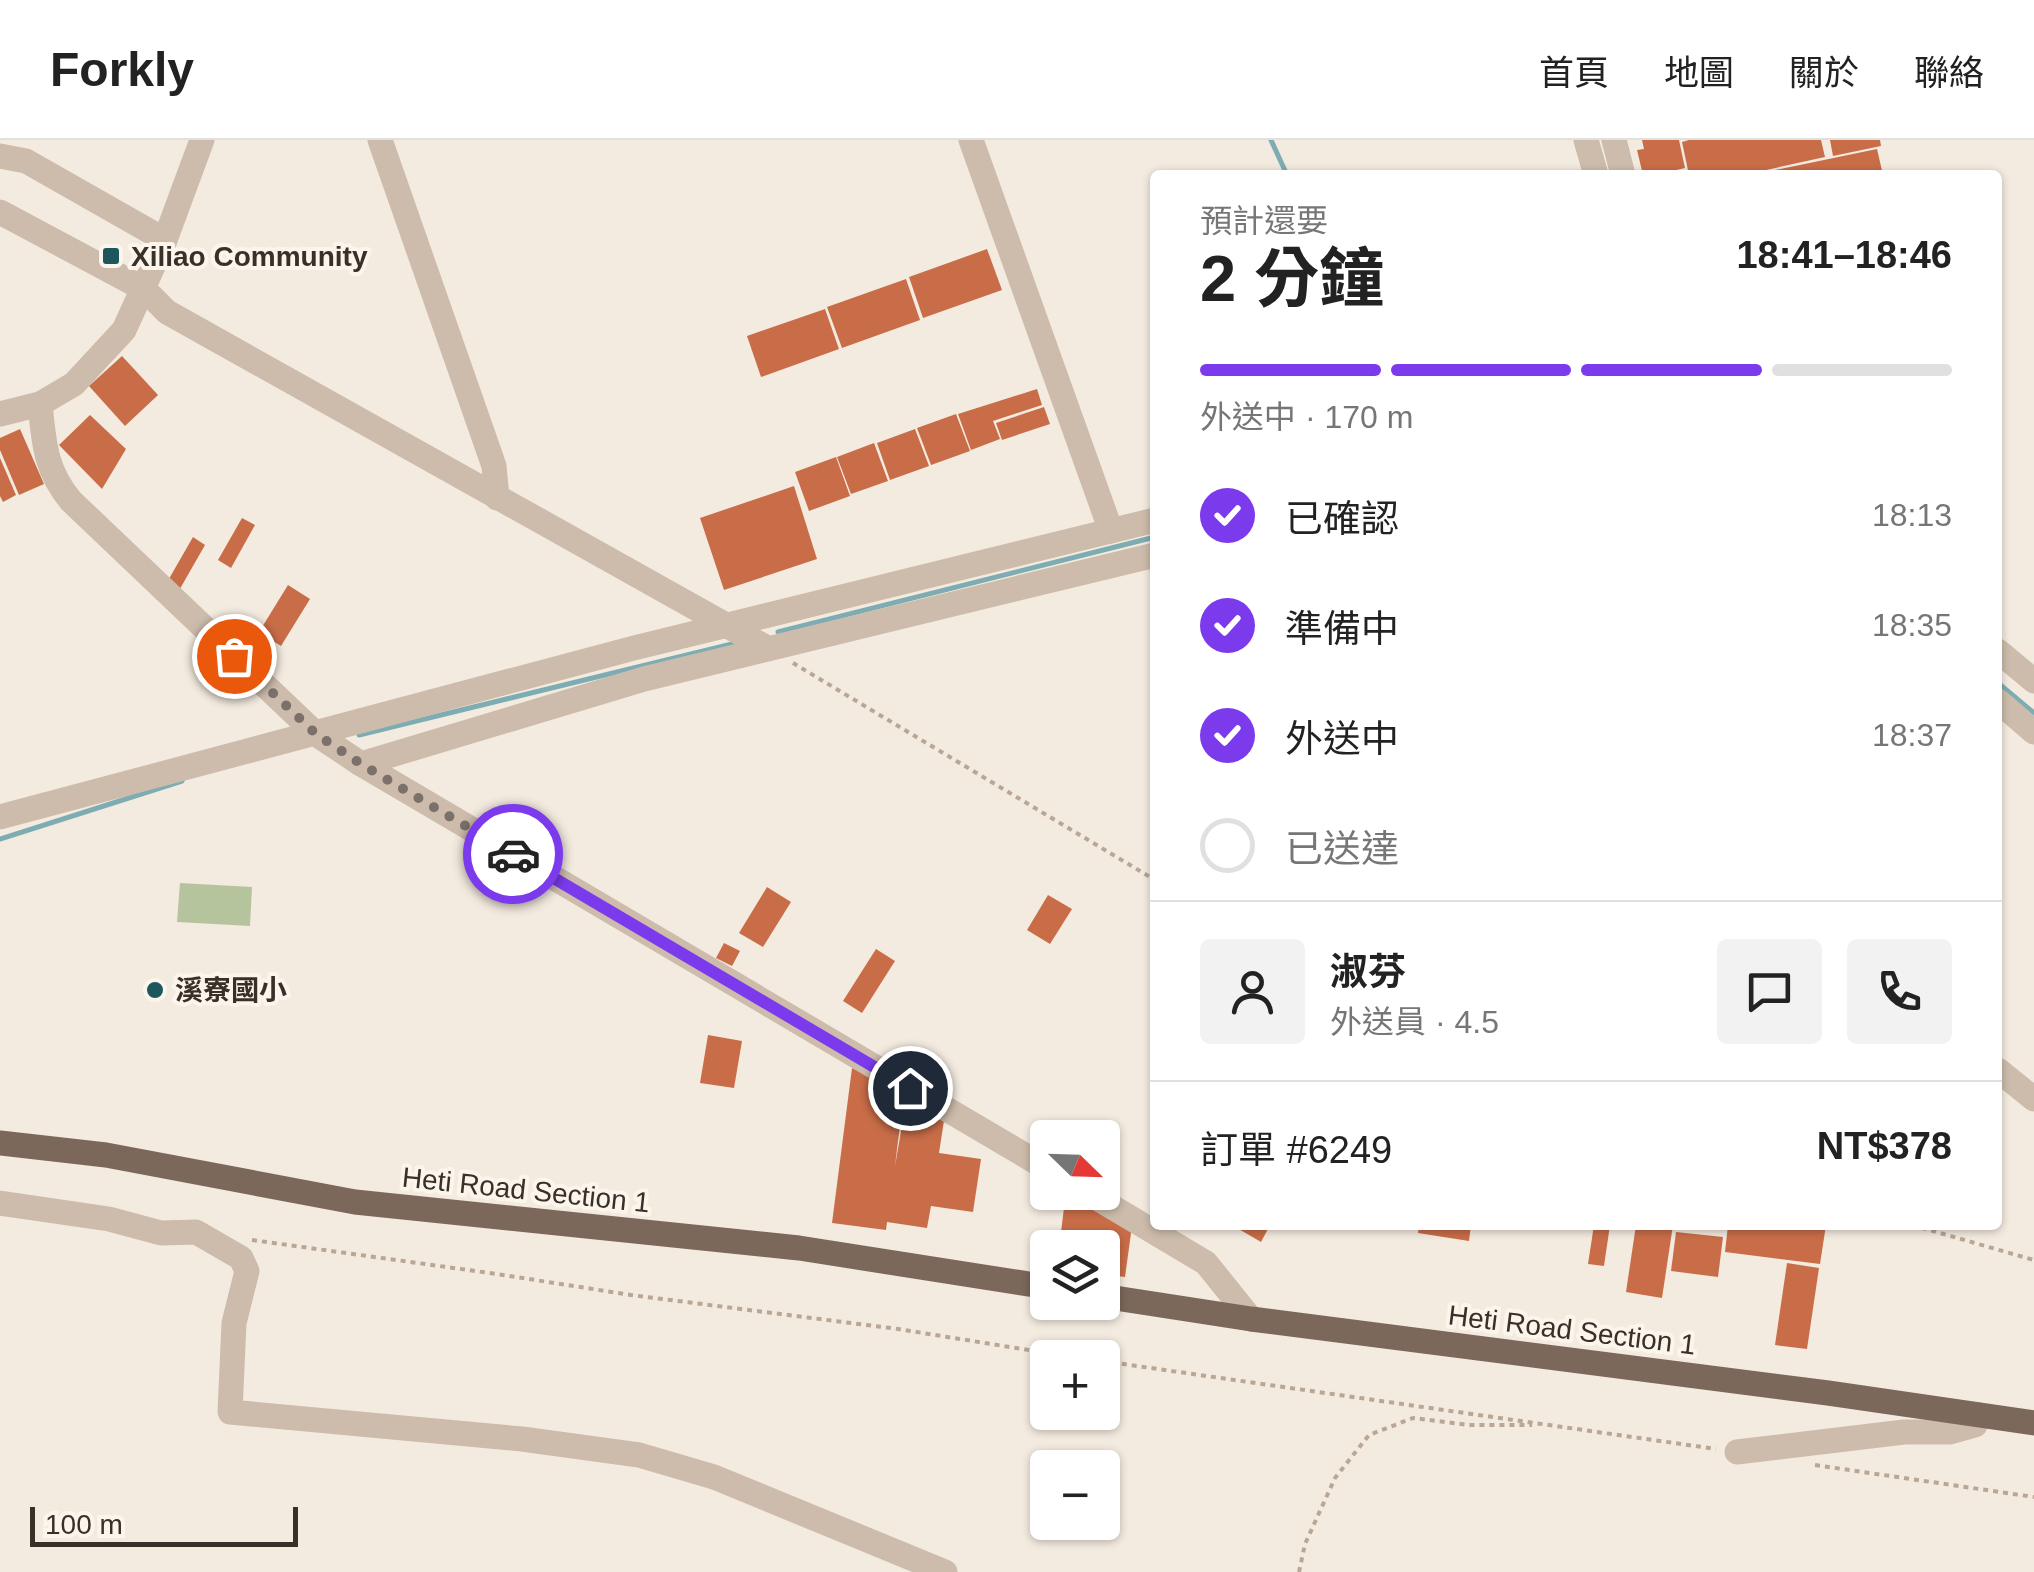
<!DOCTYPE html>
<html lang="zh-TW">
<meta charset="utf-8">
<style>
:root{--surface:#fff;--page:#f2f2f2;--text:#222;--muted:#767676;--line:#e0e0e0;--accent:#7c3aed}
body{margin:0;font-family:Arial,"Noto Sans TC",sans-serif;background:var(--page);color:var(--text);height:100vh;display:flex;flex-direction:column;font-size:38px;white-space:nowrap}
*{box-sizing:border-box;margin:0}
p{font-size:32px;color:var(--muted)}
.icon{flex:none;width:55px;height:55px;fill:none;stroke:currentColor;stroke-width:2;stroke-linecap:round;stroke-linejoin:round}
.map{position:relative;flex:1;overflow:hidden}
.panel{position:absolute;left:1150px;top:30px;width:852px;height:1060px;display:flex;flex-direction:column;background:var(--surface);border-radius:10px;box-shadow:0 2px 8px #0004}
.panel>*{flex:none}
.needle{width:65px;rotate:113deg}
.controls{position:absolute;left:1030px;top:980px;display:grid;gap:20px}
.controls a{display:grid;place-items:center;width:90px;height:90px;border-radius:10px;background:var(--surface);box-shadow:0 2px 8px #0004;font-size:50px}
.scale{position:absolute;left:30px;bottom:25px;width:268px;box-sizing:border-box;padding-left:10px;border:5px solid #3a302a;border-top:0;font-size:28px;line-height:35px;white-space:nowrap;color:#3a302a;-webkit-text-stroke:8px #fbf5ec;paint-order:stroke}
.pin{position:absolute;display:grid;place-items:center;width:85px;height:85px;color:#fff;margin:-42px;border:5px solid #fff;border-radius:50%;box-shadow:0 2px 10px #0007}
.courier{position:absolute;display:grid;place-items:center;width:100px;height:100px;margin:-50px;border:8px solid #7c3aed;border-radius:50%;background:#fff;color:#222;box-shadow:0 2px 12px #0007}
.overview em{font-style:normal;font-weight:700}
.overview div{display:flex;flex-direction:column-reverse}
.overview{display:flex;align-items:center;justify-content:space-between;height:170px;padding:0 50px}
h1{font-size:65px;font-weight:700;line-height:75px}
.bar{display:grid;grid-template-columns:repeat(4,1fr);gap:15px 10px;align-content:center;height:120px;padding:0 50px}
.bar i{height:12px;border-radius:8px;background:var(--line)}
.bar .current{background:var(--accent)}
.bar p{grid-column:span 4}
.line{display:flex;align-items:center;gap:25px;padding:0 50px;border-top:2px solid var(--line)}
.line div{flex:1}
.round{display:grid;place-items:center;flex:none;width:105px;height:105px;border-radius:10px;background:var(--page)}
ol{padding:0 50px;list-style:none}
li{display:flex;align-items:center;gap:30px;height:110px}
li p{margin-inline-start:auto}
li .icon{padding:10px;border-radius:50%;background:var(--accent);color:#fff;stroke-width:4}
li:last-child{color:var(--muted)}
li i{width:55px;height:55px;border:5px solid var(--line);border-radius:50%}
header{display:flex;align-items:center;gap:60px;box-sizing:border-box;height:140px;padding:0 50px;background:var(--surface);border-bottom:2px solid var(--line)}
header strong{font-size:48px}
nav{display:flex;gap:55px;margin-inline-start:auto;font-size:35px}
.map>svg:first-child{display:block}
.green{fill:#b6c49e}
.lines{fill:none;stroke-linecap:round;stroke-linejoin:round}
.stream{stroke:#7dadb2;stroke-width:5}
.building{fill:#c96d48}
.path{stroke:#b9a695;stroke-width:4;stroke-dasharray:5 5;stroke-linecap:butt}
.minor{stroke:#cdbcab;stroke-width:25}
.major{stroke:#7c685b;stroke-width:25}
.done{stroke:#7b716a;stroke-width:10;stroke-dasharray:0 18}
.route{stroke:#7c3aed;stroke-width:12}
.poi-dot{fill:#1e565e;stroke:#fbf5ec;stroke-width:4}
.labels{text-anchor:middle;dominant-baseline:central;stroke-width:8;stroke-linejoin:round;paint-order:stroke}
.poi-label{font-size:28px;font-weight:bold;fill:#3a302a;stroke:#fbf5ec;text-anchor:start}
.street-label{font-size:28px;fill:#3a302a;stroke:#fbf5ec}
</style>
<header>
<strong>Forkly</strong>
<nav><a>首頁</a><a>地圖</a><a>關於</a><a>聯絡</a></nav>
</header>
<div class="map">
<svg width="2034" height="1432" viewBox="0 0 2034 1432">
<rect width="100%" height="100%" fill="#f4ebe0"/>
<path class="green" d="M180,743l72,4 -2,39 -73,-4z"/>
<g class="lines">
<g class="stream">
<path d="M1271,0l16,35"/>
<path d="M778,492l377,-95"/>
<path d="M1998,543l36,30"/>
<path d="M359,595l373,-91"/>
<path d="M0,699l182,-58"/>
</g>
</g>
<g class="building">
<path d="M1642,0h37l6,28 -30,7h-12l-6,-25 7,-1z"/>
<path d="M1689,0h132l4,17 -82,18h-54l-7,-33z"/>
<path d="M1830,0h50l1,6 -48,10z"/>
<path d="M1877,9l6,26h-122v-2z"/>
<path d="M987,109l15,41 -79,28 -14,-41z"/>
<path d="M906,139l14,41 -78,28 -15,-41z"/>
<path d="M825,169l14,40 -78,28 -14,-41z"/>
<path d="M122,216l36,39 -33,31 -36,-40z"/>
<path d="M1037,249l5,16 -49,16 7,18 -29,11 -13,-36z"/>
<path d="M1044,267l6,17 -48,16 -6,-17z"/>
<path d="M956,274l14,37 -39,14 -14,-37z"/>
<path d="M90,275l36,34 -24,40 -43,-44z"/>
<path d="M20,289l24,55 -25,11 -19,-45v-12z"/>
<path d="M915,289l14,37 -39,14 -13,-37z"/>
<path d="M874,303l14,38 -37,13 -14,-37z"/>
<path d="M836,317l14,39 -41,15 -14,-39z"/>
<path d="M0,318l16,37 -13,7 -3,-6z"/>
<path d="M794,346l23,73 -93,31 -24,-72z"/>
<path d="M242,378l13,7 -24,43 -13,-8z"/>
<path d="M193,397l12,8 -28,49 -11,-10z"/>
<path d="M288,445l22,14 -29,47 -22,-14z"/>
<path d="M767,747l24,15 -28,45 -24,-14z"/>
<path d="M1048,755l24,14 -22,35 -23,-14z"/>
<path d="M724,803l16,8 -8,15 -16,-8z"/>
<path d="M876,809l19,12 -33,52 -19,-12z"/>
<path d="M708,895l34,6 -8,47 -34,-5z"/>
<path d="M852,928l52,25 -9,73 10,-58 40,6 -6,39 42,6 -8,53 -42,-6 -4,22 -40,-6 -1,8 -54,-7z"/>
<path d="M1066,1052h7l59,34 -7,51 -23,-3v-26h-43z"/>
<path d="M1232,1085h38l-9,17z"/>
<path d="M1419,1085h52l-2,16 -51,-8z"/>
<path d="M1594,1085h16l-6,41 -16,-2z"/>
<path d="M1636,1085h37l-11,73 -36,-6z"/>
<path d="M1728,1085h98l-6,39 -95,-12z"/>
<path d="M1676,1092l47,5 -5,40 -47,-6z"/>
<path d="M1787,1123l32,5 -12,81 -32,-4z"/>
</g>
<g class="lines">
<g class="path">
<path d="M793,523l362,217"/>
<path d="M1912,1085l122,35"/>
<path d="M252,1100l245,34 134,21 267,34 180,29"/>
<path d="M1102,1221l614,88"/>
<path d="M1815,1325l219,32"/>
<path d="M1299,1432l6,-28 30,-66 34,-43 44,-17 56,7h63"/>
</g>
<g class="minor">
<path d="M380,0l114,326 3,32"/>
<path d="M971,0l140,391"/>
<path d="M1586,0l10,35"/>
<path d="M1614,0l9,35"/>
<path d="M0,16l26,5 139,79"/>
<path d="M0,72l144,77 23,23 600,336"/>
<path d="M40,264c4,39 5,66 31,97l245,233 45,30 687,405"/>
<path d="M0,274l40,-10 34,-20 50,-54 41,-90 37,-100"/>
<path d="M1998,511l36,30"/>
<path d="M1998,561l36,31"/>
<path d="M361,624l283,-85 511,-124"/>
<path d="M0,677l634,-169 521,-128"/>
<path d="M1998,930l36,29"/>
<path d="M1087,1052l119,71 45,56"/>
<path d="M0,1063l109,16 52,14 35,-1 45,26 6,13 -13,52 -4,89 292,27 117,16 75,22 231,95"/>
<path d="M1737,1312l167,-20h46l25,-7 4,-10"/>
</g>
<g class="major">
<path d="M0,1003l106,12 249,47 444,46 249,39"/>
<path d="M1102,1156l149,23 577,74 206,30"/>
</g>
</g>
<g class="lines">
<path class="done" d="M234,516l82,78 45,30 152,90"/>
<path class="route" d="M513,714l397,234"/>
</g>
<g class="poi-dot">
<rect x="101" y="106" width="20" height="20" rx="5"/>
<circle cx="155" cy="850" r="10"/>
</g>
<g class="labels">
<g class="poi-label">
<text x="131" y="116">Xiliao Community</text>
<text x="175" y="850">溪寮國小</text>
</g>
<g class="street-label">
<text transform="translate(526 1050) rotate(6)">Heti Road Section 1</text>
<text transform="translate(1572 1190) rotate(7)">Heti Road Section 1</text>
</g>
</g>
</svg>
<div class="controls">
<a><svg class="needle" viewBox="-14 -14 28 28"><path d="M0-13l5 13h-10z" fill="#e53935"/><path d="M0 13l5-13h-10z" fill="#767676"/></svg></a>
<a><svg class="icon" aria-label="layers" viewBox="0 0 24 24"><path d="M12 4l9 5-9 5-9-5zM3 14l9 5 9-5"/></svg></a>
<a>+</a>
<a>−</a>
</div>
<div class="scale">100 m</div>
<div class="pin" style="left:234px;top:516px;background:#ea580c"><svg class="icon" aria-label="bag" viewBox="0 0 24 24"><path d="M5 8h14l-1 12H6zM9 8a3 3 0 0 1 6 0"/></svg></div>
<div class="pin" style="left:910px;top:948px;background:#1f2937"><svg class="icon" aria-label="home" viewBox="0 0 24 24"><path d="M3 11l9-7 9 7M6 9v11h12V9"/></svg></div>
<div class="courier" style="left:513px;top:714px"><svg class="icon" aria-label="car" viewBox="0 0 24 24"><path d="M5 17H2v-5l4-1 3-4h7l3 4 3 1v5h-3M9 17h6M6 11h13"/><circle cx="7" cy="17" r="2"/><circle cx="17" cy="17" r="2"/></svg></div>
<section class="panel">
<div class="overview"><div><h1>2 分鐘</h1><p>預計還要</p></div><em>18:41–18:46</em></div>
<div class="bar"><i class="current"></i><i class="current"></i><i class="current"></i><i></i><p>外送中 · 170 m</p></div>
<ol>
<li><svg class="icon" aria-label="check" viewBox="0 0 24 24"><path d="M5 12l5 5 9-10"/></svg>已確認<p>18:13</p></li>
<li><svg class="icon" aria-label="check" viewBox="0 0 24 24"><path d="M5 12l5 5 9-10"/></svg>準備中<p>18:35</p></li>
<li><svg class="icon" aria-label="check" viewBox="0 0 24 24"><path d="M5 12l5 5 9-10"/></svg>外送中<p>18:37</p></li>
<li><i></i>已送達</li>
</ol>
<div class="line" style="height:180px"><a class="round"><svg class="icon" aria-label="person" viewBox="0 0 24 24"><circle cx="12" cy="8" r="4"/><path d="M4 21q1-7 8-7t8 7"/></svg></a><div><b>淑芬</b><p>外送員 · 4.5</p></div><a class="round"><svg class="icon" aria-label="chat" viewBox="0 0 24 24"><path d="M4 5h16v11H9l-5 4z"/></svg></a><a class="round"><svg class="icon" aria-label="phone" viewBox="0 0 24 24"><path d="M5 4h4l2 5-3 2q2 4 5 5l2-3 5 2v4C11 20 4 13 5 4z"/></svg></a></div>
<div class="line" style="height:130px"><div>訂單 #6249</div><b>NT$378</b></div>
</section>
</div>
